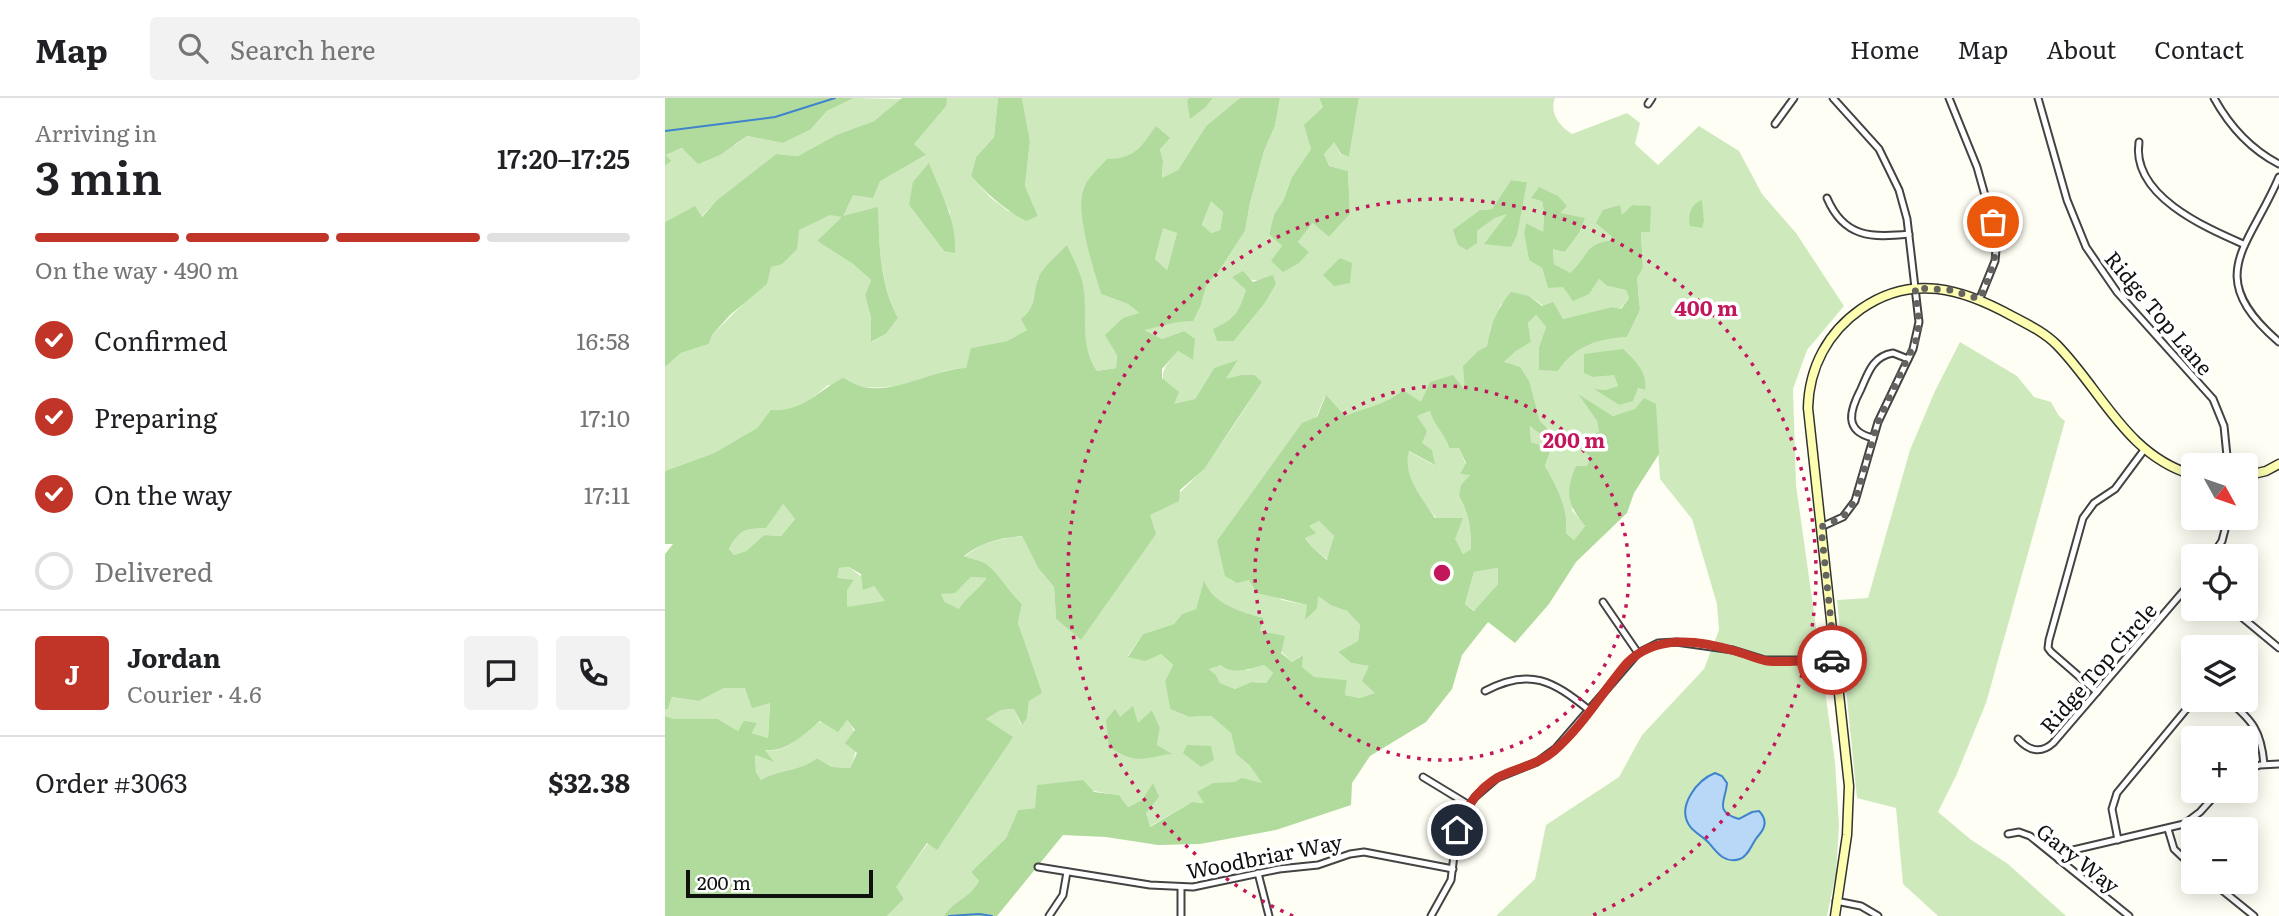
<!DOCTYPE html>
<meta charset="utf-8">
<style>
:root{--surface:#fff;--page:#f2f2f2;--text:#202124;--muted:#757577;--line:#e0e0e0;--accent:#c13428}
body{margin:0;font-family:Literata,serif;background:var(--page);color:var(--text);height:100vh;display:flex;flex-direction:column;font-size:26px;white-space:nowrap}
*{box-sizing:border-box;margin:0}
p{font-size:23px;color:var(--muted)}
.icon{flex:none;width:38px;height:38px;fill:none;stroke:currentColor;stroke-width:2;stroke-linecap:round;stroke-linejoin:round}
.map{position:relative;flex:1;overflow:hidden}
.details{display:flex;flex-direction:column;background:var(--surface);width:665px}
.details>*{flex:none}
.needle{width:46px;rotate:130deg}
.buttons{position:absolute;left:1516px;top:355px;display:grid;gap:14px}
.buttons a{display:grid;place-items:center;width:77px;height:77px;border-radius:7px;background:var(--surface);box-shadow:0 4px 18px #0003;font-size:35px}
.scale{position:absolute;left:21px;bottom:18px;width:187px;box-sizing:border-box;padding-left:7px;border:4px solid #101010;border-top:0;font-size:19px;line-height:24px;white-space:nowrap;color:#101010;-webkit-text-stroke:5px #fff;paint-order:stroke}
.pin{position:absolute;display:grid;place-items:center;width:60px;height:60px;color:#fff;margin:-30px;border:4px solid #fff;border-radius:50%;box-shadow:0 2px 7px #0007}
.courier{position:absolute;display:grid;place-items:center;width:70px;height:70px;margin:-35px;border:5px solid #c13428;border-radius:50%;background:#fff;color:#222;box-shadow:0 2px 9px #0007}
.summary em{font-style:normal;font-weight:600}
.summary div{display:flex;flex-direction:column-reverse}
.summary{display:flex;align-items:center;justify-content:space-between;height:119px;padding:0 35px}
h1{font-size:46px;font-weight:600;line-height:52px}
.bar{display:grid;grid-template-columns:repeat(4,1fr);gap:10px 7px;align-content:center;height:84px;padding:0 35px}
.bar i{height:9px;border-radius:5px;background:var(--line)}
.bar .selected{background:var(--accent)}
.bar p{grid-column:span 4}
.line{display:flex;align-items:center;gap:18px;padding:0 35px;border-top:2px solid var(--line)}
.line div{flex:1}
.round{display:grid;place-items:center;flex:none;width:74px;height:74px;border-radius:7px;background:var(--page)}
ol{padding:0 35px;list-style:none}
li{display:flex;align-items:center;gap:21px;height:77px}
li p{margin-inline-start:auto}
li .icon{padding:7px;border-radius:50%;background:var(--accent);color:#fff;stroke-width:4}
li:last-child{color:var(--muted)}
li i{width:38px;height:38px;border:4px solid var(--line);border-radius:50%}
header{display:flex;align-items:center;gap:42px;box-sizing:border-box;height:98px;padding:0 35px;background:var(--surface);border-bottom:2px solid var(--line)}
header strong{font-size:33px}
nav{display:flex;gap:38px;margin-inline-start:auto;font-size:24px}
.search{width:490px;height:63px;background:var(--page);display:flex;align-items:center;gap:18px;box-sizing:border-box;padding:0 24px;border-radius:7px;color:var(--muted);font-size:26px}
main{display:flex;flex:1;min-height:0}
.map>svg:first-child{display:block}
.green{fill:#ceeabd;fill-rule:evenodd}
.forest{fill:#b0db9c;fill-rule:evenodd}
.water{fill:#b9d7f6;stroke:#4083cd;stroke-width:2}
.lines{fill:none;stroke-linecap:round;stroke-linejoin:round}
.stream{stroke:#4083cd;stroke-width:2}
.street-casing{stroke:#434343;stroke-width:9}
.secondary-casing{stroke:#323232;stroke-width:11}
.street{stroke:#fff;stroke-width:5}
.secondary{stroke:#fdfeb0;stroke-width:8}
.done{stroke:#646360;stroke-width:7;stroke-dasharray:0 12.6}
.route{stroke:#c13428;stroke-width:9}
.ring{fill:none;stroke:#c2185b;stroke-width:3.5;stroke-dasharray:3.5 7}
.labels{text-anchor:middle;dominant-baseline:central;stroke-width:7;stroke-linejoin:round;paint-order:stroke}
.street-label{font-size:21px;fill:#101010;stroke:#fff}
.centre{fill:#c2185b;stroke:#fff;stroke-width:3.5}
.ring-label{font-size:21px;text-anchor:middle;font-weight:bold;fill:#c2185b;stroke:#fff;stroke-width:7;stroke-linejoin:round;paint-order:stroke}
</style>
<header>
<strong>Map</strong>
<div class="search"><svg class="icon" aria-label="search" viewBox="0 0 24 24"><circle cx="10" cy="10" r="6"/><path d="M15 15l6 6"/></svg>Search here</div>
<nav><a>Home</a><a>Map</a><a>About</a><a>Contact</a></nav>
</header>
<main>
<section class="details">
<div class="summary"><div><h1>3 min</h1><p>Arriving in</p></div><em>17:20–17:25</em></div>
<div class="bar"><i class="selected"></i><i class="selected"></i><i class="selected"></i><i></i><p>On the way · 490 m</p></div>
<ol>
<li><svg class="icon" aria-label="check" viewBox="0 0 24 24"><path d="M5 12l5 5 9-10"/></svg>Confirmed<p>16:58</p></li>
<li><svg class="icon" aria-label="check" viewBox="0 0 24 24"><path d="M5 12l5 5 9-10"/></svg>Preparing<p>17:10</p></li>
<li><svg class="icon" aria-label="check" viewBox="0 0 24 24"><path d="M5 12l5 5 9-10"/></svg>On the way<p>17:11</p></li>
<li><i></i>Delivered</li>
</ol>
<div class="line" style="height:126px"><b class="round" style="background:var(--accent);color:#fff">J</b><div><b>Jordan</b><p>Courier · 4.6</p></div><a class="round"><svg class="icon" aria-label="chat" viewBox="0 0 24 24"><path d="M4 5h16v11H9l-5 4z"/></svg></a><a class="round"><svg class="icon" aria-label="phone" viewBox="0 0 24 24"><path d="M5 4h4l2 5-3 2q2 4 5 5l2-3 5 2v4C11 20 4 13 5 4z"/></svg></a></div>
<div class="line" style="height:91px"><div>Order #3063</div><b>$32.38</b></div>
</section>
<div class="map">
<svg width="1614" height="818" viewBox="0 0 1614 818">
<rect width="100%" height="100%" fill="#fffef4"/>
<g class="green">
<path d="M189,0l48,1 -28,22 -38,14 -38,21 -22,-2 -59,46 -16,17 -6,-10 -30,15v-56l5,-5 -4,-6 17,-7 52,-3 12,-9 36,7 27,-13 17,-19z"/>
<path d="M282,0h51l-4,39 -18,20 -5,19 19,21 18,14 30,5 -13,-30 5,-45 -8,-43h167l-2,3 4,17 14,-10 8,-10h27l-34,28 -28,44 -16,9 1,-18 -3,-12c-24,2 -35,7 -54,21 -7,5 -18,10 -22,17 -10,15 11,88 17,107l27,10 12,10 -23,41 -1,13 -19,3c-16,-26 -13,-53 -13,-83l-46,-11 -11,53 -20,11 -35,7 -6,20c-24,0 -46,14 -71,18 -22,3 -45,1 -67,-1 -18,16 -33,27 -57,26l-14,17 -43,25 -49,18v-104l16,-14 28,-9 3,-9 33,-33 53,-72 32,-16 23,-19 72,-39 -12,-12 32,-38zM264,66l21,49 -6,38 -35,-46zM214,140c2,27 6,56 19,80l-12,16 -14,8 -1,-24 -6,-23 6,-15 -18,-16 -36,-23z"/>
<path d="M615,0h39l4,9 -18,18 6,24 -19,28 -9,24 -9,13 -5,19 13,13 27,6 -11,-10 16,-20 15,15 21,-23 -2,-43 -19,-5 -5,-12 10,-13 6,13 9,3 10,-59h196c-6,15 5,29 17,36l55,-21 13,10 -5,21 23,21 41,-39 40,25 23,43 34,39 48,73 -37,44 -14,39 3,96 39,277 4,63 -3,48 -9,43h-331l39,-37 11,-54 73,-48 23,-42 62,-66 15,-39 -2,-26 -25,-85 -32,-40 -5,-75 -42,12 -34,-21 18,26 2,10 -21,16 13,9 -19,54 13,16 -11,14 -8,-7c3,-24 -9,-46 -21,-67l5,-14 5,-2 -24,-8 -1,-17 17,14 7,-6 -14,-12 -3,-12 -34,-46 13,-12 15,-9 -3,-19 8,-8 10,12 -7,20 19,24c17,-25 39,-32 69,-34l13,-27 -3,-32 6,-11 -2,-35 10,-25 -19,-2 -15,35 -35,22 -12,12 -16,-10 -1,-16 12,4 14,-19 -20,-20 7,-8 -24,-5 2,12 -1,21 -17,-10 -2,10 5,26 13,9 6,20 51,-9 8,7 19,4 3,8 -9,11 -8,-2 -49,12 -34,-23 -28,8 -11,26 -3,16 -9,5 -12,41 -45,11 -18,-13c-19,15 -36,17 -59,27l-19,-21 -76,184 33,20 25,5 -1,14 11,-24 15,11 15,5 13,14 -2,16 -20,11 13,11 18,3 7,27 -16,5 -15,-3 2,-15 -33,-2 -13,-11 1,-12 -10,7 -32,-31 4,-13c-22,-6 -52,-13 -60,-37l-8,28 -14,5 -8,10 -31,10 -15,22 33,-2 12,11 -8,16 5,28 19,8 22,-1 20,17 5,21 14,12 13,17h-50l-8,20 -13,-1 -43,25 -3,-14 8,-29 -12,16 -14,7 -9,-12c-28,-3 -54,-12 -81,-10l-3,23 -17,2 -12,28 -35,34 8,9c-12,20 -23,17 -35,35h-57l17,-17 -9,-12 33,-44 8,6 76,-112 -26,-18 15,-9 13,-1 7,16 6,-7 2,-17 -2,-50 -9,-28 4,-19 -13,-10 -15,-22 -30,-15c18,-15 35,-18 58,-21l16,32 16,19 2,32 25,21 69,-125c49,-28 81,-87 112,-133l-7,-7h-14l-16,5 12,-18 -23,6 -19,31 -21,6c-13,-30 -18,-29 4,-54l15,9 -9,-29 -22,8 -18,-10c22,-3 38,-13 57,-24l6,-22 10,-9 28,-43 5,-28 14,-52 11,-25zM846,82l16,2 -5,22 -37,39 24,-30 -14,5 -18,13 3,-21 12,-1zM567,178l44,8 -11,19 -31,38 -20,-12c21,-10 25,-17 33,-39zM931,255l49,37 -7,-2 -19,17 -23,-15h9l13,-4 -4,-12 -21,3 -9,-23zM487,612l8,18 -3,17 14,9 -8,1 -57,-35 14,-3 18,7z"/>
<path d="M546,102l12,12 -3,18 -9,3 -9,-7z"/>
<path d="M498,129l14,6 -10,37 -12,-11z"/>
<path d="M1295,244l57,34 17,21 17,5 8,14 6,5 -79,282 -30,73 -18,36 32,27 38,25 58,52h-128l-35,-32 -7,-76 -39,-10 -20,-198 31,-2 42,-148 25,-59z"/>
<path d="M766,313c4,18 14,21 18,37h10l11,26 -11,22c10,18 12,32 12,53l-8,5c-17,-33 -63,-62 -55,-103l26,14 -12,-22 -6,-27z"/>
<path d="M117,405l13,16 -14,17 -17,-1 -18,16 -12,4 -5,-6 10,-16 35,-19z"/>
<path d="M654,423l15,15 -6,24 -16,-13 -7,-10 4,-12z"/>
<path d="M184,469l25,19 12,15 -40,7 1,-18 -11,-12 3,-10z"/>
<path d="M833,470v16l-23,27 -10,-7 9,-32z"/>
<path d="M306,479l17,1c-10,12 -21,18 -29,32l-14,-8 -4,-8 14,-2z"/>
<path d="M556,567l27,5 16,-5 9,8 -7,10 -15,-1 -16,7 -15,-6 -4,-8 -8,-7z"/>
<path d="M59,590h21l25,14 -2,36 -16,-5 5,-10 -19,8 -20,-12h-44l-9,-3v-7h3l4,-12 27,4z"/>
<path d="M182,622c13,15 11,30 3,48l-18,-1 -15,-9 -8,7 -48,15 -5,-8 -1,-17 17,6 -8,-11c26,4 35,-17 54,-27 7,-4 20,-3 29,-3z"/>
</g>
<g class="forest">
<path d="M0,0h189l-27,13 -17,19 -27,13 -36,-7 -27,19 -22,9 -16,-16 -16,7 5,6 -6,5z"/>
<path d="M237,0h45l-1,8 -32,38 12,11 -46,26 -7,17 -20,-3 -10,21 35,-9c1,38 2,78 20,111l-12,16 -15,8v-24l-6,-23 6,-15 -18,-16 -36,-23 25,-24 -12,-2 -31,15 -2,19 -15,15 -11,3 -4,17 -37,31 -18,20 -3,9 -28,9 -16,14v-145l30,-16 7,11 15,-17 59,-46 22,2 38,-21 38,-14z"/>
<path d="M333,0h24l8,43 -5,45 13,30 -12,5c-22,-12 -38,-26 -55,-45l5,-19 18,-20z"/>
<path d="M524,0h24l-8,10 -15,11 -3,-18z"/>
<path d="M575,0h40l-5,28 -11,25 -14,52 -5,28 -28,43 -10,9 -6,22 -8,16c-17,0 -32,5 -48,9l17,9 22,-8 11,8 -2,21 -15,-9 -16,18v9l17,14 -5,12 21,-5 19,-31 24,-8 -12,19 15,-4h14l7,7 -58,87 -24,21 -1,11 -29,14 6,19 -75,106 -25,-21 -2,-32 -16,-19 -16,-32c-23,2 -40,6 -58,20 6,3 16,4 22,8 13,9 22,28 36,40l-4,19 24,70 -13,8 -2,17 -5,7 -8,-16 -13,1 -15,9 27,18 -76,113 -10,-7 -31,44 8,12 -17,17h-222v-200l9,3h44l20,12 6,-10 13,2 -5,10 16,5 2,-35 -18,5 -7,-20h-21l-25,13 -27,-4 -4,12h-3v-155l8,-10h-8v-73l49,-18 43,-25 14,-18c33,2 46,-19 72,-32 6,3 14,8 20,9 34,7 71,-18 103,-19l5,-20 36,-7 20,-11 -6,-11c16,-12 11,-23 17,-40 4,-12 21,-25 29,-34 6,14 16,31 17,46 3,30 -4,53 13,80l19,-3 1,-13 -12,-20 18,-17 16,-5 -11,-9 -27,-10c-7,-22 -26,-84 -18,-104 4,-12 16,-22 24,-31 28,0 34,-12 49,-33l14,12 -10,11 3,12 -1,17 16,-8 28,-44zM546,103l12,11 -3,18 -9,3 -9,-8zM498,130l14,5 -10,37 -12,-11zM118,406l12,15 -14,17 -17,-1 -18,16 -12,4 -5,-6c11,-19 14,-21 37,-21zM184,469l12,7 2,16 11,-4 11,15 -38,6v-17l7,-10 -17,-2 2,-10zM306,479l16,1c-9,12 -20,18 -28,31l-14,-7 -4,-8 14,-1zM182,622l8,10 -10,13 12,10 -7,15 -18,-1 -15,-9c-16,14 -38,11 -56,22l-5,-8 -1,-17 19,7 -9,-12c21,3 39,-16 55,-29l18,11z"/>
<path d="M654,0h40l-10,59 -8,-3 -7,-12 -10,12 5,12 19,5 2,43 -21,23 -16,-14 -15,19 11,10 -10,11 -16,9 -12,-11 11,-15 -13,-12 5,-20 9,-13 9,-24 19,-28 -7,-24 19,-18z"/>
<path d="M264,65c12,30 28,58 26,90l-11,-2 -35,-46 4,-23z"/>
<path d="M846,82l16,2 -10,53 -6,12 -27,-3 23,-30 -12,4 -18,13v12l-10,7 -9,-5 -5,-15 27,-20 12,-1z"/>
<path d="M874,89l19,9 9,10 -7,7 25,5 -6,15 -14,19 -12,-3 1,15 16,9c21,-19 13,-30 46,-33l-20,-17 7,-13 17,-5 2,10 10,-10 19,1 -1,26h-9l2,36 -6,10 3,32 -13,27c-30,2 -52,9 -69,34l-19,-1v-23l7,-20 -10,-12 -8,8 3,19 -15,9 -12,11 16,5 9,14 11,40 14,13 -7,5 -17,-13 1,16 25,8 -6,2 -5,14c12,21 24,43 21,67l8,7 11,-14c-18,-22 -20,-34 -9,-60h11l4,-9 -13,-10 21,-16 -2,-10 -19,-27 35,22 22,-7 9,-11 12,6 3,50 -25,39 -7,20 -51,49 -27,42 -34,39 -27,-21 -26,33 -10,34 -26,33 -56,34 -18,27 -1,22 -75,25 -76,14 -42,1 -52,-8 -43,-2 -66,81h-53c12,-18 23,-15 35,-35l-8,-9 35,-34 12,-28 17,-2 2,-23 46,-5 11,12 25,3 9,12 14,-7 11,-17 6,14 -13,16 4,14 42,-25 12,1 -7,-11 16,-9 21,-1 8,-4 20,5 -12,-17 -14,-12 -5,-21 -20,-17 -22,1 -19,-8 -5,-28 8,-16 -12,-11 -16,7 -17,-4 15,-23 31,-10 8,-10 14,-5 8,-29c8,24 37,32 60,38l-4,13 25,5 -4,17 11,9 11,-7 -1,12 12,10 33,3 -2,15 15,3 15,-5 -13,-12 7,-15 -18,-3 -13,-11 20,-11 2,-16 -13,-14 -15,-5 -14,-10 -1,12 -12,12 2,-15 -50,-12 -8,-13 -12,3 -12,-7 -8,-35 85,-118 15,-6 9,-22 19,21c22,-9 39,-11 58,-26l18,12 9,-20 23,-7 12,15 -2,-24 15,-15 9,-5c3,-20 10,-38 24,-54l18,4 13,10 11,-4 10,17 49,-12 9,2 8,-11 -3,-8 -19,-4 -8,-7 -10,15 -16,7 -10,-14 -15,1 -6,-20 -13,-8 -5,-27 2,-10 17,9 1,-20 -2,-11 -11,-3zM765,313c5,17 15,22 19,37h10l7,15 -6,11 10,1 -9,10 -2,11c10,18 12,32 12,53l-8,5 -8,-15 8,-21h-28c-13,-20 -33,-42 -26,-67l26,14 -3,-15 -10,-7 5,-12 -10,-15zM654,423l15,15 -7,24 -15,-13 -7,-9 11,-5 -7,-7zM833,470v16l-24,27 -9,-7 9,-32zM556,567c11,10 30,4 43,0l9,8 -7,10 -15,-1 -16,7 -15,-6 -4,-8 -7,-6z"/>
<path d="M1037,102l2,21 -2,7 -12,-2c-3,-11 1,-22 12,-26z"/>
<path d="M675,160l12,5 -2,20 -16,3 -11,-11z"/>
<path d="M578,173l10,11 20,-7 3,9 -11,19 -31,38h-17l-4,-12c22,-10 26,-17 33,-39l-14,-13z"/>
<path d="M958,251c12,11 25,24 22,41l-7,-2 -5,13 -14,4 -25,-16 11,1 13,-4 -4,-11 -21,2 -9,-4v-19z"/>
<path d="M468,608l5,17 14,-13 8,18 -3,17 15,9c-31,4 -34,11 -63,-7l-3,-27 9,-11 5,8z"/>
<path d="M522,647l24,1 3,14 -13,7 -18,-14z"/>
</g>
<path class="water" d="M1050,675l7,3 5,7c-1,17 -14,29 12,36l13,-7 7,-1c8,8 7,16 0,24 -7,7 -10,21 -19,24 -15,5 -23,-6 -31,-16 -6,-7 -15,-10 -20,-18 -12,-19 8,-45 26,-52z"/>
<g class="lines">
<g class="stream">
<path d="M0,33l110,-14 60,-19"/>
<path d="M284,818l30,-2 13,2"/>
</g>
<g class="street-casing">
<g id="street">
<path d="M1284,0l28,69 20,71 -2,23 -15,37"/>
<path d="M1373,0l29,102 19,47 31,45 96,107 11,27 4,40"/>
<path d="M1549,0c16,29 36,51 65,66"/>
<path d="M983,6l4,-6"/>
<path d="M1110,26l19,-26"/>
<path d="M1474,44c-8,53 65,85 104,102"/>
<path d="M1614,79c-30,71 -77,99 0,165"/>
<path d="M1162,100c17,40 45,40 82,36"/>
<path d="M1208,340c-30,-7 -23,-28 -12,-49 7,-16 12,-33 32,-36l15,6"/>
<path d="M1156,429l22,-10 12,-16 23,-79 35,-73 6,-27 -12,-103 -8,-29 -20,-41 -46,-51"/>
<path d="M1547,458l10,-15 6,-23"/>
<path d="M938,504l35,51"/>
<path d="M1567,511l47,39"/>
<path d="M820,593c45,-24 68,-10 104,19"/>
<path d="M1432,594l-46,-40 -3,-4 1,-8 34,-122 11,-15 21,-14 29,-39"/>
<path d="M1563,602c25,21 33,31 36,64"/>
<path d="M1353,641c11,12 23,15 35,4l140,-163"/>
<path d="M1580,672l15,-5 19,-1"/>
<path d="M758,679l46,28"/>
<path d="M1503,731l6,20 19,18"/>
<path d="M1343,736l11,-2 11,4 99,80"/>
<path d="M1453,742l-6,-31 5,-16 77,-93"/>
<path d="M1394,762l10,-9 115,-27 16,-12 19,-21"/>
<path d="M373,769l112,18 43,2 86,-18 39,-4 32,-11 14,-2 89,17"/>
<path d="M593,775l11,43"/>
<path d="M1547,784l42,34"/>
<path d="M516,789v29"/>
<path d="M1171,803l25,5 17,10"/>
<path d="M384,818l14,-21 4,-23"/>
<path d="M766,818l20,-36 6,-50 7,-17 11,-16 22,-19 40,-16 19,-14 82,-95 20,-10 18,-1 57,8 32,10h70"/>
</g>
</g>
<g class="secondary-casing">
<g id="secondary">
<path d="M1580,378l21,-5 13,-7"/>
<path d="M1170,818l12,-81 2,-49 -41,-378c1,-41 20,-76 53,-99 51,-36 102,-20 151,7 15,8 32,16 45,29 45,46 69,110 136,130"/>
</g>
</g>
<use href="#street" class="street"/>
<use href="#secondary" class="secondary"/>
</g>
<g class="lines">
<path class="done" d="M1167,562h3l-14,-133 22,-10 12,-16 23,-79 39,-84 2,-16 -4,-34 35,2 30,9c11,-27 21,-48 13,-77"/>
<path class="route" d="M792,732c9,-26 27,-49 53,-58 16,-6 31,-10 44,-21 29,-25 49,-60 73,-88 29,-29 72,-23 108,-12 11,3 21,8 32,10 21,2 44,-1 65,-1"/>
</g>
<g class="ring">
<circle cx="777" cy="475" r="187"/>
<path d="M628 818A374 374 0 1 1 926 818"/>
</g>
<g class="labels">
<g class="street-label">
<text transform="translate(1495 214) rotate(50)">Ridge Top Lane</text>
<text transform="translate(1432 569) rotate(-49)">Ridge Top Circle</text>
<text transform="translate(599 757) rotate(-11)">Woodbriar Way</text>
<text transform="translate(1414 759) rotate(38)">Gary Way</text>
</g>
</g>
<circle cx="777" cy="475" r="10" class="centre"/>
<g class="ring-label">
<text x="1041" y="218">400 m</text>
<text x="909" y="350">200 m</text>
</g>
</svg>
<div class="buttons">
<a><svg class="needle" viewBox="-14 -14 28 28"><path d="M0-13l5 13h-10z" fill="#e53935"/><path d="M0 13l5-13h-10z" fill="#757577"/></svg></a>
<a><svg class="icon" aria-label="locate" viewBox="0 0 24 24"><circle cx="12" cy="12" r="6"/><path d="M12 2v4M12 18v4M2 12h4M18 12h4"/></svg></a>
<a><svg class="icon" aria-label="layers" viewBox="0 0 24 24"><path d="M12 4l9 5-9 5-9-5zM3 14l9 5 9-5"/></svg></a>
<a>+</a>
<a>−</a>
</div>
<div class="scale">200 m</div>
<div class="pin" style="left:1328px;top:124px;background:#ea580c"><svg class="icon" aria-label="bag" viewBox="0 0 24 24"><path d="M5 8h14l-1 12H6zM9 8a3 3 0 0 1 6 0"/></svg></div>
<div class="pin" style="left:792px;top:732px;background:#1f2937"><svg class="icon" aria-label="home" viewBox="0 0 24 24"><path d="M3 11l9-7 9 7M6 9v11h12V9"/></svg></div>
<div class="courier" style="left:1167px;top:562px"><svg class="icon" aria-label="car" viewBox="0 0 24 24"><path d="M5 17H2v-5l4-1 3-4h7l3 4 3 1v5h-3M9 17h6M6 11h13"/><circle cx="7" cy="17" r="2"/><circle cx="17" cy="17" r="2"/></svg></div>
</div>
</main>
